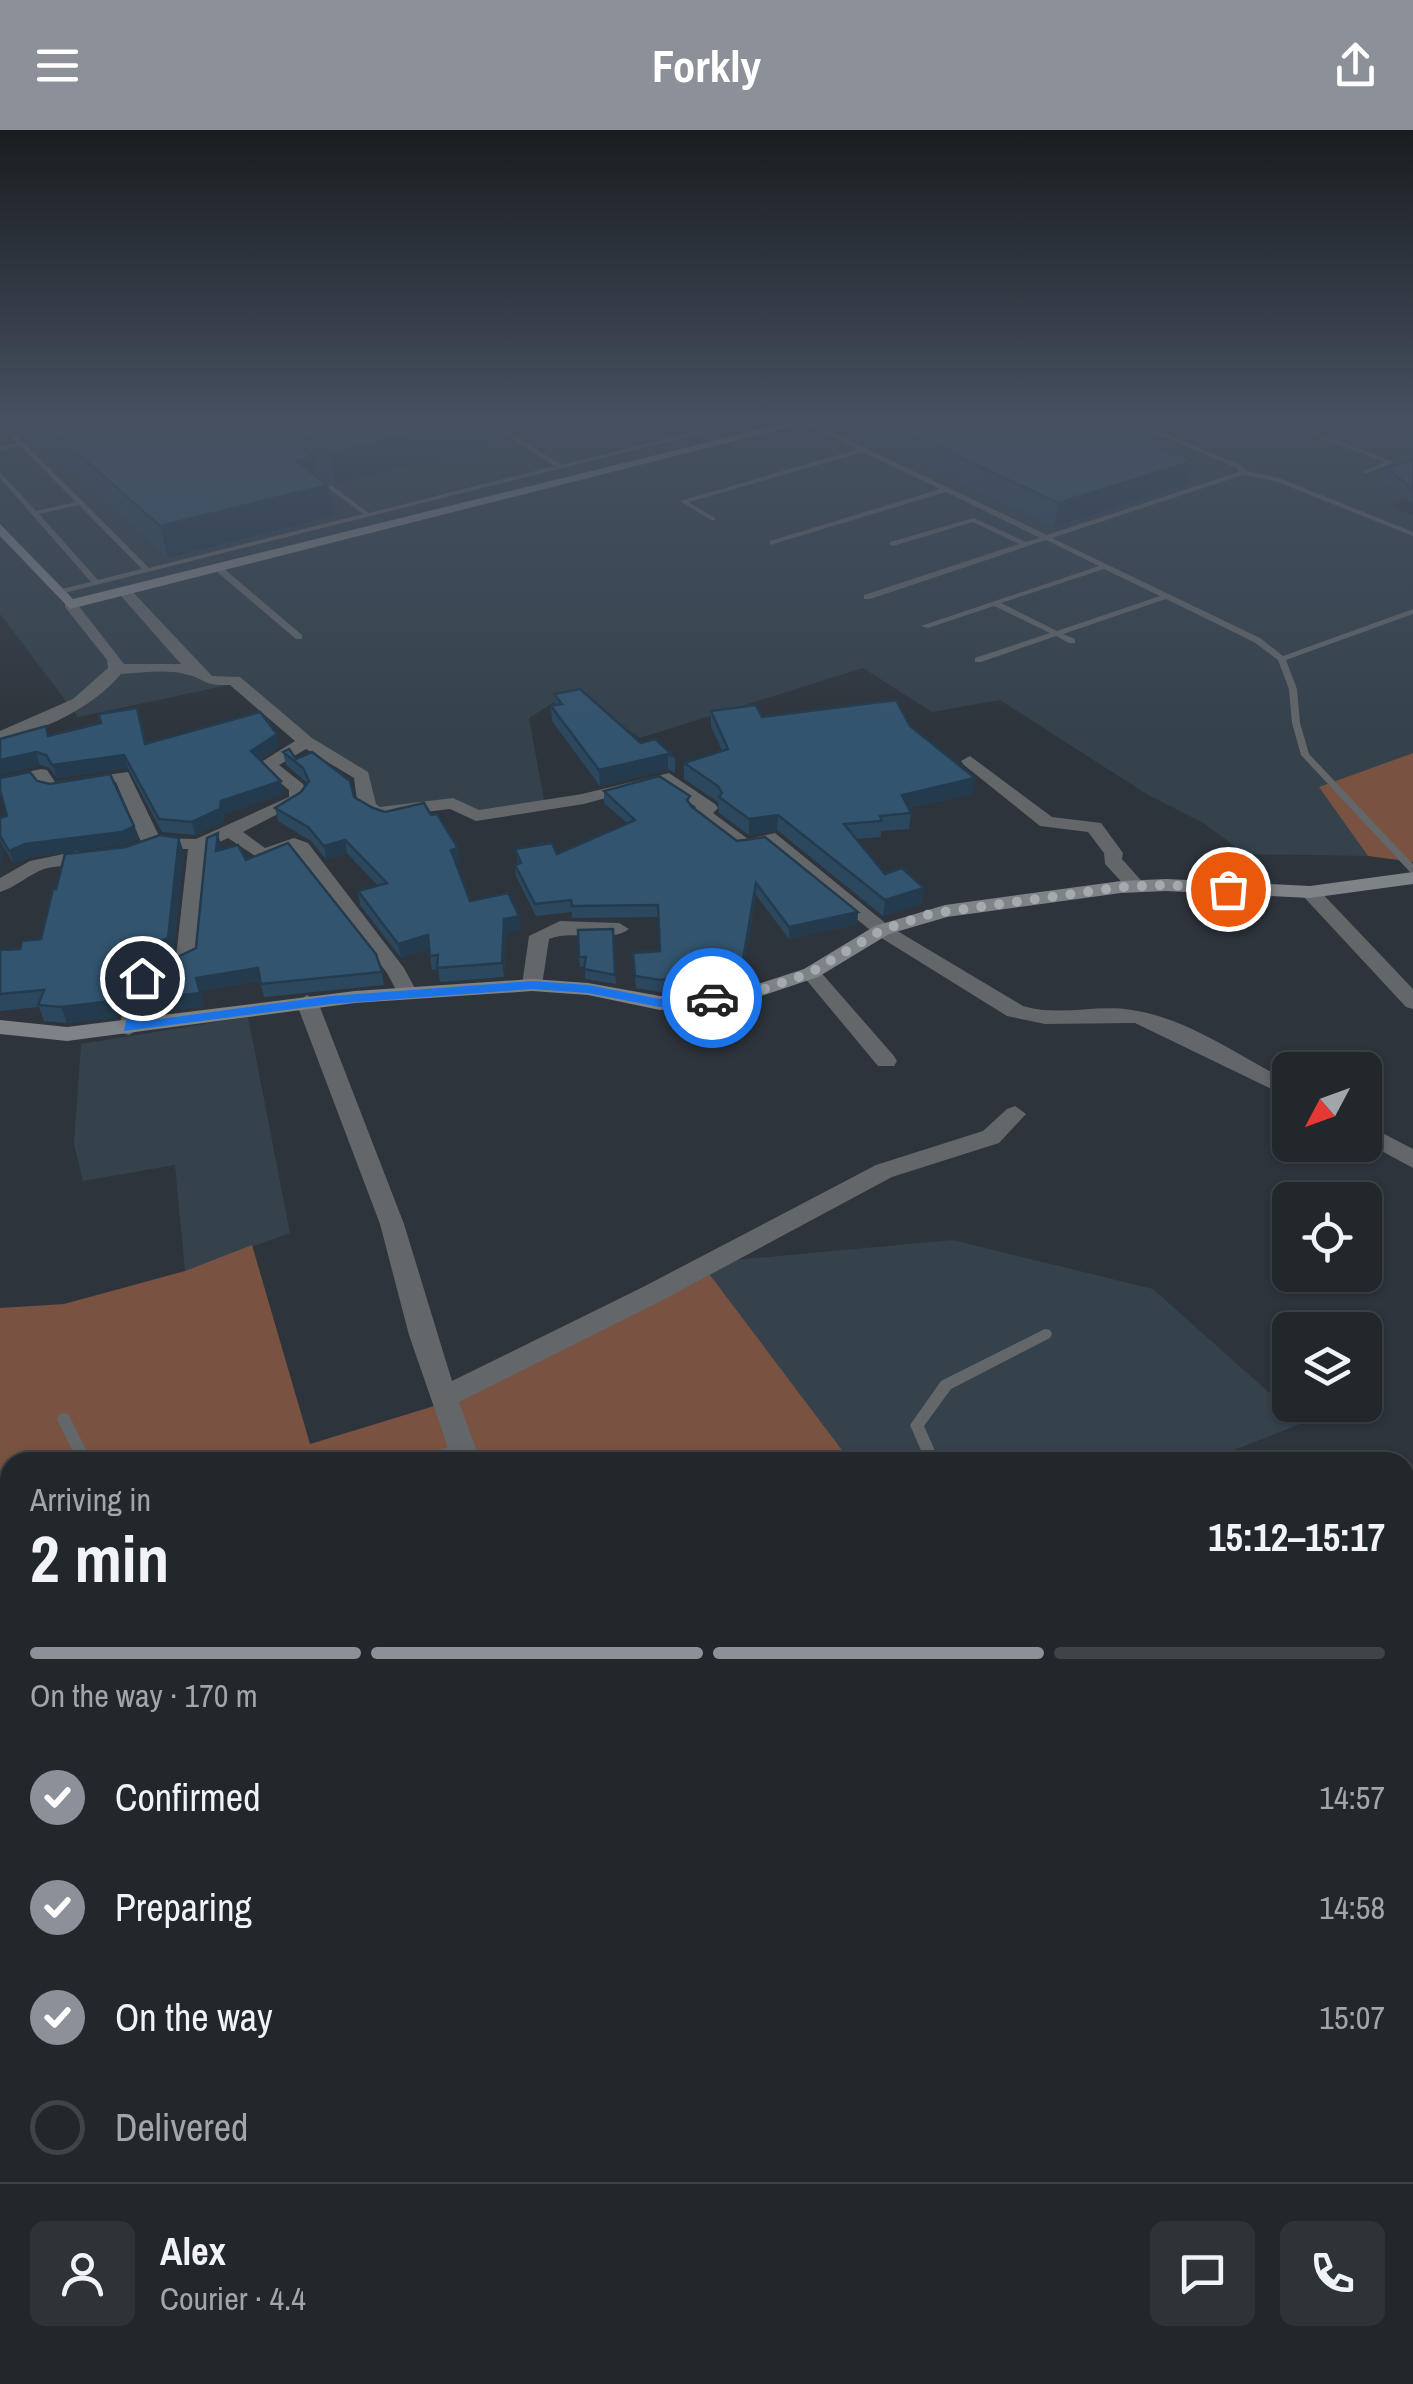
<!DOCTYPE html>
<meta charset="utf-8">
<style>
:root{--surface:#22272c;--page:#2e3338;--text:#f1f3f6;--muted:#a2a5a9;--line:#3f4448;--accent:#8c9099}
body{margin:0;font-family:"Archivo Narrow",sans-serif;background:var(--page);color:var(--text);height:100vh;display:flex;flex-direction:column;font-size:38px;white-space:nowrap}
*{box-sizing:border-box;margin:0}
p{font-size:32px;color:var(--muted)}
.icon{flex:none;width:55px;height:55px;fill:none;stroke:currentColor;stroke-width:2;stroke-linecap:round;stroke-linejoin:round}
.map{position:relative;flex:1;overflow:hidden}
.drawer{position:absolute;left:0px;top:1322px;width:1415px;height:932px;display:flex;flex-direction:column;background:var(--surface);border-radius:30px 30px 0 0;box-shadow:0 2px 8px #0004,0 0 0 2px var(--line)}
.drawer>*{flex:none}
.needle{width:65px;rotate:229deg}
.fabs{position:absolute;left:1272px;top:922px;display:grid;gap:20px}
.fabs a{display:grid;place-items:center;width:110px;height:110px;border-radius:15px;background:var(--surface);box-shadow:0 2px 8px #0004,0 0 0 2px var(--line);font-size:50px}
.pin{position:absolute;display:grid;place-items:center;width:85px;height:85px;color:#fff;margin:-42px;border:5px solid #fff;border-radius:50%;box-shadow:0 2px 10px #0007}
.courier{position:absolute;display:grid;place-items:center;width:100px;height:100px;margin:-50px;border:8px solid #1a73e8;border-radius:50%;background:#fff;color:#222;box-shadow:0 2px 12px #0007}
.headline em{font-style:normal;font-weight:700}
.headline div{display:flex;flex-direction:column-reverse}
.headline{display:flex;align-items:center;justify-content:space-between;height:170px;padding:0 30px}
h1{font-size:65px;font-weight:700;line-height:75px}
.bar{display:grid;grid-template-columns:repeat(4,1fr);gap:15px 10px;align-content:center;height:120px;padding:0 30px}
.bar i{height:12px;border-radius:8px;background:var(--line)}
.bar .selected{background:var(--accent)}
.bar p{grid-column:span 4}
.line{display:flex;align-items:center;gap:25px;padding:0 30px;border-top:2px solid var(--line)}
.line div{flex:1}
.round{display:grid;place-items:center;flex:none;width:105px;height:105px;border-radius:15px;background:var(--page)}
ol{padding:0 30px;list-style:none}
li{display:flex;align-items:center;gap:30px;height:110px}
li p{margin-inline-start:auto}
li .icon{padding:10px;border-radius:50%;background:var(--accent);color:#fff;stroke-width:4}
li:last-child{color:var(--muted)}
li i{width:55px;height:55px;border:5px solid var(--line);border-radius:50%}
header{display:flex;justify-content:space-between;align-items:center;height:130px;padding:0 30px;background:var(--accent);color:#fff;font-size:45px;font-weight:700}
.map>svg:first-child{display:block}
.built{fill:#35424c}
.green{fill:#795241}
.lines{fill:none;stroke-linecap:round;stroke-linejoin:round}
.lane{fill:#63676a;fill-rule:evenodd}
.street{fill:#63676a;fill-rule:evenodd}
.secondary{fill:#7e8388;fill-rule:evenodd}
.wall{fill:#2c485f}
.shaded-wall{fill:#243b4e}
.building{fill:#33546f;stroke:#243b4e;stroke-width:2.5}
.route{fill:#1a73e8}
.done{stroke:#a5aaaf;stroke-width:10;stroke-dasharray:0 18}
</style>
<header><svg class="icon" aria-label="menu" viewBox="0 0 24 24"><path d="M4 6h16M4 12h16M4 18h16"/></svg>Forkly<svg class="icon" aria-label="share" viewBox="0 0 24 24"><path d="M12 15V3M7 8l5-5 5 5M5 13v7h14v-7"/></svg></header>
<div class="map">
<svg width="1413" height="2254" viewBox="0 0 1413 2254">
<rect width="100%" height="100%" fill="#2d343b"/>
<g class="built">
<path d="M0,291h1413v76l-23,9 23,9v238l-93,34 48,69 -123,-2 -40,-30 -57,-29 -148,-95 -68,12 -69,-44 -223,70 -70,-46 -41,26 16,87 -67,12 -20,-15 -86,12 -6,-36 -128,-95 -160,34 -78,-103z"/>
<path d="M248,887l42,216 -105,38 -10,-106 -92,16 -9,-37 7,-100z"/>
<path d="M953,1110l200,49 150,134 -69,27 9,12h-392l-150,-199z"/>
<path d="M1405,1533l8,9v712h-502l5,-9h489z"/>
</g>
<g class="green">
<path d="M1413,623v109l-45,-6 -49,-69z"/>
<path d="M252,1115l58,199 147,-45 244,-136 150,199h-841v913h906l-5,9h-911v-1076l64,-4 121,-33z"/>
</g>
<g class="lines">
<g class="lane">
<path d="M0,291h2l147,147 214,-54 -47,-35v-2h4l49,36 186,-47 -72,-45h7l72,44 148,-37 13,-7h7l-16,9 -654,164 -4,-2 1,-2 34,-8 -91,-104v-6l36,39 40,-9 -56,-56 -20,5v-4l17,-4 -17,-17zM79,375l63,64 -44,11 -59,-66z"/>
<path d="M802,291h7l238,114 192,-63 -2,-4 -110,-47h8l107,45 4,5 33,7 134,54v4l-138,-55 -32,-6 -191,63 208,100 23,18 130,-47v5l-127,46 11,29 3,34 9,31 104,110v9l-3,-1 -109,-117 -9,-32 -3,-34 -11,-29 -24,-18 -88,-43 -103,35 12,5v4h-6l-13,-7 -75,26h-6v-4l75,-25 -56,-27 -66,22 -7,-2 178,-60 -53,-26 -176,59h-6v-4l155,-51 -46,-22 -80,24 -4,-2 1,-2 84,-24 52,24 14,-4 -94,-46 -176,53v-4l170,-52 -77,-37 -174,50 26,16v2h-4l-31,-19 178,-52zM1104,439l56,27 -103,35 -56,-28z"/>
<path d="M1276,291h8l110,41 -26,11h-4v-2l21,-9z"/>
<path d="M216,437h6l80,68v4h-6l-80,-68z"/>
<path d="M1045,1199l5,1 2,4 -2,4 -99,51 -27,37 16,36h-14l-16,-37 31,-44z"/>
<path d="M64,1283l5,2 23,47h-14l-21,-43 2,-4z"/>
<path d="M462,1312l5,2 2,4 -2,4 -31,10h-23l2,-4z"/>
<path d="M10,1482v15l-10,4v-15z"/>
<path d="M1413,1835v23l-8,5v-23z"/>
<path d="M1050,2245h24l-4,9h-25z"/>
</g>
<g class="street">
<path d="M121,460h10l81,86 28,1 72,61 56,34 8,32 4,3 73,-9 26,12 103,-16 87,-21 46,31 3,4 -5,5 35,26 27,-6 114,93 134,80c36,11 73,-2 109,4 56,8 108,47 158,72v16l-155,-75 -90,1 -38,-8 -132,-82 -109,-89 -27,5 -45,-34 -3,-4 5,-5 -36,-24 -76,21 -108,17 -26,-12 -73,9 -19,-11 -4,-29 -48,-29 -27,16 24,19 5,12 -3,4 -62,32 22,16 29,-10 14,5 96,125 13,24 -10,6 -7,-1 -13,-24 -93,-122 -31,10 -35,-23 -21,10 -11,113 -44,19 -12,48 -11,7 -8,-2 -3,-5 17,-54 7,-6 34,-11 12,-108h-44l-28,-67 -62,11 -12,-3 -6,-10 -36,8v-10l41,-9 6,1 8,12 73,-10 32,66 36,1 93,-42v-7l-31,-26 37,-23 -65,-56c-29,1 -23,-6 -45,-11 -20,-5 -44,-1 -64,0 -31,36 -76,55 -121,67v-10l73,-32 35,-31 -1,-8 -42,-53v-6h10l49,63h57l-60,-68z"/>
<path d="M970,626l82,61 49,6 22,30 -1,6 24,27 -3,4h-14l-24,-26 -1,-11 -16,-21 -48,-6 -76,-61 -3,-4z"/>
<path d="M78,721l20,1 9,6c-14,11 -44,5 -63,11 -16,6 -28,18 -44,23v-14l30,-17z"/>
<path d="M1310,756l7,2 96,101v20l-7,-2 -103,-111v-8z"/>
<path d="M560,791l59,2 10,6c-19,15 -57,0 -80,10l-7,46 -3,5h-14l-3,-5 7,-49z"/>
<path d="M811,837l7,2 76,87 3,5 -3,5h-16l-74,-89 -3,-4 3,-4z"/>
<path d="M307,865l11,7 86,222 48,157 191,-94 233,-122 107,-34 24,-22 8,-3 11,8 -27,29 -107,34 -231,124 -202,101 22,60h-28l-44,-127 -29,-111 -84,-222z"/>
<path d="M1365,994l48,25v19l-48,-26z"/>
<path d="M825,2245h44l-4,9h-44z"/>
</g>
<g class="secondary">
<path d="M793,291h20l-743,188 -70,-73v-12l73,75z"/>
<path d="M1413,742v12l-103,14 -144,-7 -45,2 -174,24 -58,17 -71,43 -69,23 -89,10 -72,-15 -56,-4 -177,12 -288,38 -67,-7v-14l67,7 288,-36 177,-12 56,4 72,13 86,-8 58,-19 71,-43 70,-21 176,-24 45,-2 144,7z"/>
</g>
</g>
<g class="wall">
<path d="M17,291h480l2,23 -164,40 -18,-14 2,8 9,7 6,31 -166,42z"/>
<path d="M863,291h235l96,40 -5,23 -135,43 -192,-93z"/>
<path d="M1413,330v44l-29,-24 3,-12z"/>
<path d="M554,564l87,49 34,14v16l-7,-4 -68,17 -48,-65 -1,-15 4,-1z"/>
<path d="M711,581l51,6 148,9 63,68 -64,14 2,5 -2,16 -28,2v6l-25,2 29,35 39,14 -2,16 -39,12 -106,-86 -28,5 -30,-22 -1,-11 -34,-23v-16l38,-12 -11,-25z"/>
<path d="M141,590l5,23 131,-9 2,12 -19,14 21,21 2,13 -59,20 -1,8 -28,13 -33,-3 -34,-64 -71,10 -7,-10 -10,-3 -40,9v-35l49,-3z"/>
<path d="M283,622l13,7 77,49 12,4 46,3 27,33 2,14 -4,1 14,38 51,28 -15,4 -2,44 -64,5 -2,-13 -6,1 -3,-21 -28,9 -41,-53 -2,-14 20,-5 -31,-33 -21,6 -15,-18 -33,-20 -3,-13 26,-16 6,-8 -2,-3 -19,-16z"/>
<path d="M37,651l97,45 4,13 -12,5 -96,13 -16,7 -14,-23v-23l7,-2z"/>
<path d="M604,661l86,14 47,36 121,71 -1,12 -68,15 -33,-44 -15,89 -81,8 -24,-4 -3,-35 27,-2 -1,-34 -87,1v-6l-36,4 -20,-40 -1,-11 3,-1 -3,-15 42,5 70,-31 -23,-20z"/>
<path d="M179,708l5,15 -11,101 -40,17 -15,46 -51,6 -23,-2 -5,-14 -39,4v-61l20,-1 21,-10 15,-50 70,-42z"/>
<path d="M221,715v5l25,10 136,112 2,13 -120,12 -4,-16 -60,10 4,15 -56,7 48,-65z"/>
<path d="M613,799l3,55 -31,-5v-12h-5l-1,-10z"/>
</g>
<g class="shaded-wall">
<path d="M469,291h28l2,23 -164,40 -5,-31z"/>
<path d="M315,327l5,30 8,-2 6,31 -166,42 -8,-32 136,-65z"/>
<path d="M1194,331l-5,23 -135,43 4,-24z"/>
<path d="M277,604l2,12 -25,18 -3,-13z"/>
<path d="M36,622l4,13 -40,9v-14z"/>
<path d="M668,624v15l-68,17 -1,-16z"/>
<path d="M124,625l4,13 -71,10 -5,-13z"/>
<path d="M975,648l-2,16 -73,16 2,-15z"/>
<path d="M281,651l2,13 -59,20 -1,8 -28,13 -3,-13 29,-21z"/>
<path d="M778,685l-1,15 -28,5v-16z"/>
<path d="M134,696l4,13 -12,5 -96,13 -16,7 -5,-13 16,-7z"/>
<path d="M218,703l3,12 -2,19 -3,-13z"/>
<path d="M179,708l5,15 -11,101 -40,17 -15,46 -51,6 -6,-16 66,-52z"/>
<path d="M345,710l2,13 -21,6 -2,-13z"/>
<path d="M0,714l3,8 -3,22z"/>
<path d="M458,718l2,14 -7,1 -2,-13z"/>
<path d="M756,753v12l-15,89v-12z"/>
<path d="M924,758l-2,16 -39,12 2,-16z"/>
<path d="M858,782l-1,12 -68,15v-12z"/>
<path d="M519,786l2,13 -15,4 -2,44 -2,-14 2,-44z"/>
<path d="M428,805l2,14 -29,9 -3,-14z"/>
<path d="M258,838l3,13 -61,10 4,15 -56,7 -5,-13 53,-22z"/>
</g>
<g class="building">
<path d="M41,291h223l51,36 -19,4 32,24 -168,41z"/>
<path d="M284,291h185l-139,32z"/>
<path d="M883,291h215l96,40 -136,42z"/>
<path d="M1413,330v30l-26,-22z"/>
<path d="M580,559l61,54 14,-4 20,18 -7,-3 -69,16 -48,-64 11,-2 -8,-10z"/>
<path d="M896,570l14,26 65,52 -73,17 9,18 -31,3 2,5 -38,3 41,50 17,-6 22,20 -39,12 -107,-85 -29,4 -30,-22 3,-4 -4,-7 -34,-23 44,-14 -17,-38 45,-6 6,12z"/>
<path d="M137,578l8,36 115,-32 17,22 -26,17 30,30 -60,20 -1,8 -28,13 -33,-3 -35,-64 -72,10 -6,-10 -10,-3 -36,8v-21l46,-13 2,10 53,-13 -2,-9z"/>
<path d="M289,619l7,10 16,-7 38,29 4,16 19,11 12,4 39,-9 7,12 6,-1 21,34 -7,2 19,51 38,-8 11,23 -15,3 -2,44 -65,5 1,-13 -8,1 -2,-21 -30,9 -40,-53 29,-8 -42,-43 -21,6 -16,-19 -33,-19 26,-16 8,-11 -6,-13 -20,-16z"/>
<path d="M30,642l7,9 13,3 60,-10 24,52 -12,6 -97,12 -16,7 -9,-15v-18l7,-2 -7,-26v-12z"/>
<path d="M659,646l31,20 -3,4 5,7 45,34 28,-4 93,75 -69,15 -33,-44 -15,89 -81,8 -25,-4 -2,-23 27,-2 -2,-46 -86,1 -1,-6 -36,4 -20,-39 6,-2 -6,-14 37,-6 5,11 78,-34 -31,-29z"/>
<path d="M218,703l-2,18 22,-6 8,15 42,-17 88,111 6,18 -121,12 -3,-16 -62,10 4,15 -57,7 8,-30 45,-22 11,-110z"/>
<path d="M160,705l19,3 -11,100 -41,17 -15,46 -51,6 -23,-2 6,-15 -44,4v-44l20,-1 2,-8 19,-2 12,-50h3l9,-35 61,-7z"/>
<path d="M613,799l2,46 -31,-6 2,-12h-7l-1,-27z"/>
</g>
<linearGradient id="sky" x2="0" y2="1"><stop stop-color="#191d20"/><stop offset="0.48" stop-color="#465060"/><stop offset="1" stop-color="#465060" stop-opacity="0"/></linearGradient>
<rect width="1413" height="606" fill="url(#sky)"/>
<path class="route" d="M142,844l7,4 -11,44 193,-26 201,-15 56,4 72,14 52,-5 7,4 -7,4 -52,5 -72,-14 -56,-4 -201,15 -207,27 11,-53z"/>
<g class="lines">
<path class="done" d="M712,868l38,-4 60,-21 72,-43 48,-16 192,-27 44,-2 62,4"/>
</g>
</svg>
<div class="fabs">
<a><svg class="needle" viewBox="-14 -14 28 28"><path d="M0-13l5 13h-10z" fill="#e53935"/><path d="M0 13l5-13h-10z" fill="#a2a5a9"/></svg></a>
<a><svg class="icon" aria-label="locate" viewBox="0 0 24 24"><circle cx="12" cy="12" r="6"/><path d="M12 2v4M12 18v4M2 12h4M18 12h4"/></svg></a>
<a><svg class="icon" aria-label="layers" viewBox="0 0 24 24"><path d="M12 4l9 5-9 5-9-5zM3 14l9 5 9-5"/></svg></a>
</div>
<div class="pin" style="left:1228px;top:759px;background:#ea580c"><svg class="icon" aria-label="bag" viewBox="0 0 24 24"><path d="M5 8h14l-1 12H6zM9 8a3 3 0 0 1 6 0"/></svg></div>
<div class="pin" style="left:142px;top:848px;background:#1f2937"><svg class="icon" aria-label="home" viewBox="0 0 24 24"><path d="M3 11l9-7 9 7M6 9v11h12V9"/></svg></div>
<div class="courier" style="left:712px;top:868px"><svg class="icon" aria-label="car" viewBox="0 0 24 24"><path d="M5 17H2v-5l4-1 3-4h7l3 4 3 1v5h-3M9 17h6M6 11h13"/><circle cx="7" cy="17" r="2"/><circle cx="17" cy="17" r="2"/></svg></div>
<section class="drawer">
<div class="headline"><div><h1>2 min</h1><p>Arriving in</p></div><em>15:12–15:17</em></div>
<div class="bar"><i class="selected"></i><i class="selected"></i><i class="selected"></i><i></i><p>On the way · 170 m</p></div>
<ol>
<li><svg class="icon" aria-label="check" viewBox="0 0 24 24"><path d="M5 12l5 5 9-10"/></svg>Confirmed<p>14:57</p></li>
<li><svg class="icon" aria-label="check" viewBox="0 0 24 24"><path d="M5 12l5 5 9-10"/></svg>Preparing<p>14:58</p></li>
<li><svg class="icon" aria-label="check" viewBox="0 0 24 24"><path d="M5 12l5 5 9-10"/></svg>On the way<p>15:07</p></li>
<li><i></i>Delivered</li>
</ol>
<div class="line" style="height:180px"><a class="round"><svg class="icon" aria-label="person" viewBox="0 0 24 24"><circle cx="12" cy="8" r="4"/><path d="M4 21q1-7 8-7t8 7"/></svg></a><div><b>Alex</b><p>Courier · 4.4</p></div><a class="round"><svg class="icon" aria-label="chat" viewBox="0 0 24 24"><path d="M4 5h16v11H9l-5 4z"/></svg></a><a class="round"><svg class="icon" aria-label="phone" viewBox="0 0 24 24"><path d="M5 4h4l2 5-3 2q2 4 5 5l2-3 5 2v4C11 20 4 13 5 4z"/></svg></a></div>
</section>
</div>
